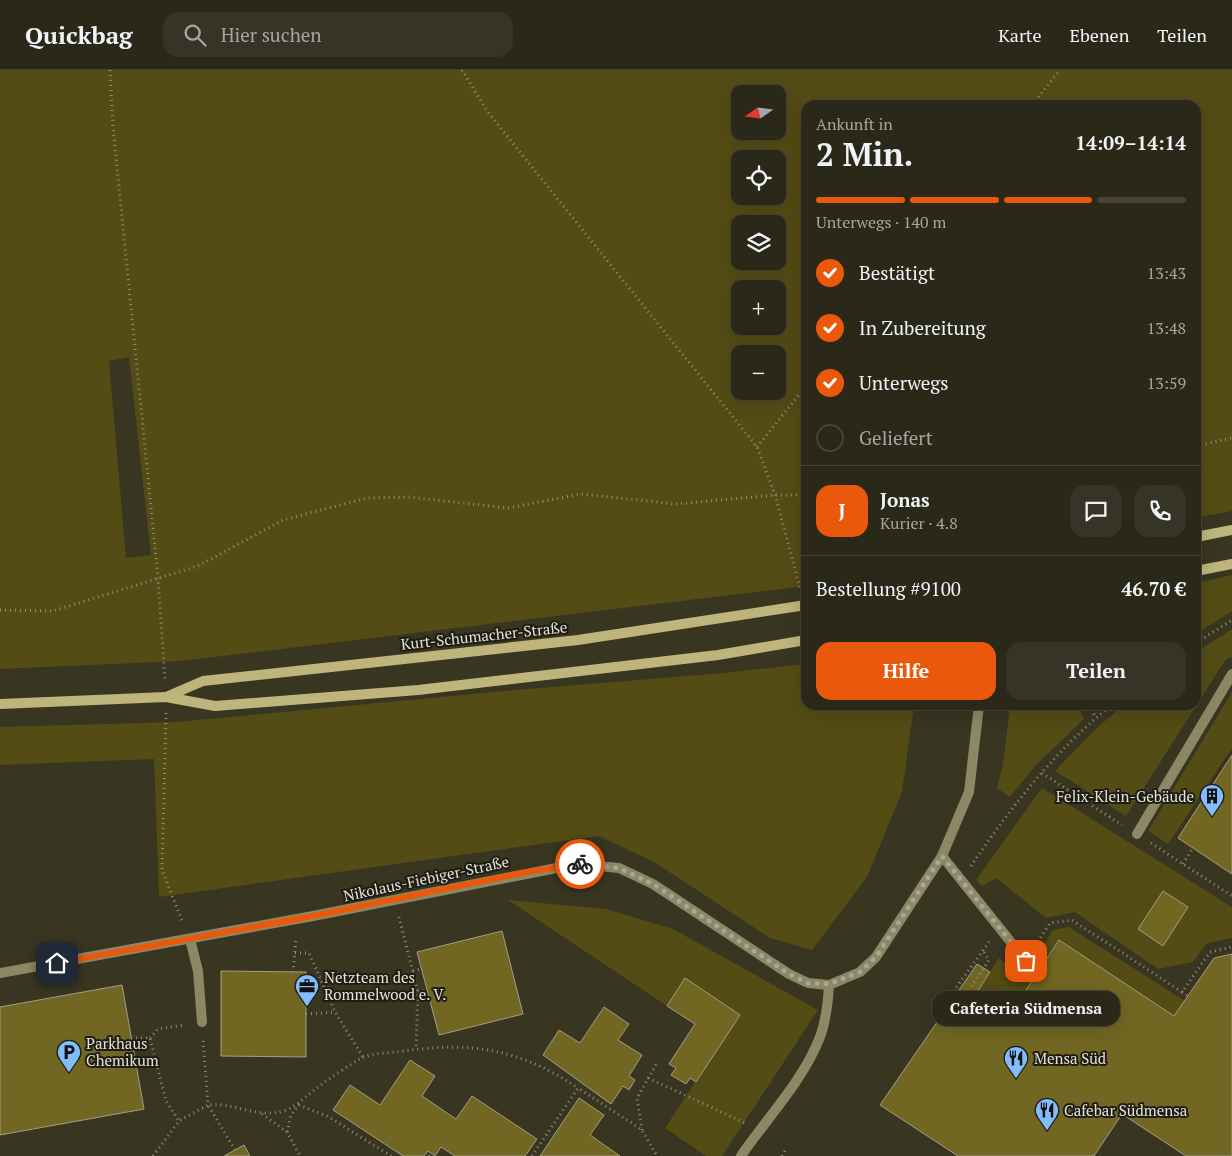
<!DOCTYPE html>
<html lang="de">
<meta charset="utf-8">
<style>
:root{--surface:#2a2819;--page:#363426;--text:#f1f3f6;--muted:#a5a6a2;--line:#464438;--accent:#ea580c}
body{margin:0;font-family:"PT Serif",serif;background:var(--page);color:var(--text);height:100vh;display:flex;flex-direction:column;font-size:19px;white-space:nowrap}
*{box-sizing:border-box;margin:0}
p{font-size:16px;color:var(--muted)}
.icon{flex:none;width:28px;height:28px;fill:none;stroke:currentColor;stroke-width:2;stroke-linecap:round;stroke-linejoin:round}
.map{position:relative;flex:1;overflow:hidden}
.panel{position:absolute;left:801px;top:30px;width:400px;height:610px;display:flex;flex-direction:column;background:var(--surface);border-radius:15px;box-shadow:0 5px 20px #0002,0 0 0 1px var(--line)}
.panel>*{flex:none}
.needle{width:32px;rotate:256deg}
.controls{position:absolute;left:731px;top:15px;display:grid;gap:10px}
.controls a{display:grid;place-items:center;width:55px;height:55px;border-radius:10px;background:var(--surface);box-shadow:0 5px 20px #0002,0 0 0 1px var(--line);font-size:25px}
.pin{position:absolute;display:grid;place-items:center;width:42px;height:42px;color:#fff;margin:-21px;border-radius:10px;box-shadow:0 2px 8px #0006}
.courier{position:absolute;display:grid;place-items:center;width:50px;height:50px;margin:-25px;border:4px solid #ea580c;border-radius:50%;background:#fff;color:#222;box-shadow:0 1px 6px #0007}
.bubble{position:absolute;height:35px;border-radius:15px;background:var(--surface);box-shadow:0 5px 20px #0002,0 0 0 1px var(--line);font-size:16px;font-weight:600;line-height:35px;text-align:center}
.summary em{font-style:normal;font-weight:600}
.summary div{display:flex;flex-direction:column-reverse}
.summary{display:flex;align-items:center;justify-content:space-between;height:85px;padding:0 15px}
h1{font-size:32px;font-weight:600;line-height:38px}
.bar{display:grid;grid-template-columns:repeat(4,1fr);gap:8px 5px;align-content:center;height:60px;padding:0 15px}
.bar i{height:6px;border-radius:4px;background:var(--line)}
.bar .selected{background:var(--accent)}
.bar p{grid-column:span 4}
.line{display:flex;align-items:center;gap:12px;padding:0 15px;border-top:1px solid var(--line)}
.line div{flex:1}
.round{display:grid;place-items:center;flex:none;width:52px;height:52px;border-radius:15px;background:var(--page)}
ol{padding:0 15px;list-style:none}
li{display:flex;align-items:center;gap:15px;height:55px}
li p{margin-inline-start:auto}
li .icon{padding:5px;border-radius:50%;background:var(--accent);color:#fff;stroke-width:4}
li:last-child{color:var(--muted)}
li i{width:28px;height:28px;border:2px solid var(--line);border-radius:50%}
.action{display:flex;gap:10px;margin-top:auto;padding:10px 15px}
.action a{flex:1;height:58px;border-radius:15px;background:var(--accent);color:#fff;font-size:20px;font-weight:600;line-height:58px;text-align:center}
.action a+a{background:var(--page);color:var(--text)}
header{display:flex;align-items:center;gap:30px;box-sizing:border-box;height:70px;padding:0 25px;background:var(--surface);border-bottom:1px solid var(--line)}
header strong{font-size:24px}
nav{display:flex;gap:28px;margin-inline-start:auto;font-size:18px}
.search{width:350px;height:45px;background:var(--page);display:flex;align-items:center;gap:12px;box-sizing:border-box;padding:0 18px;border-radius:15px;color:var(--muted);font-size:19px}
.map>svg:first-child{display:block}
.green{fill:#544c15;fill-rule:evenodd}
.building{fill:#716622;stroke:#a29f88}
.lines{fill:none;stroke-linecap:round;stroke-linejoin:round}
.path{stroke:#918e7e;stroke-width:3;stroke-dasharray:1 4;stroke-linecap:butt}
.service{stroke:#8c8764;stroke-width:10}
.minor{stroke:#8c8764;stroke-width:10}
.secondary{stroke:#bdb57c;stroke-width:10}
.done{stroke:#a8a697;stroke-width:5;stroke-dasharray:0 9}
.route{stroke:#ea580c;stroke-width:6}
.labels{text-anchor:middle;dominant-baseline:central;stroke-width:4;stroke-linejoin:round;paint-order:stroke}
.street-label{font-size:15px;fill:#e5e3d7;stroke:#1e1c13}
.poi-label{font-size:15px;fill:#e5e3d7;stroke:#1e1c13;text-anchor:start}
</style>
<header>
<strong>Quickbag</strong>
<div class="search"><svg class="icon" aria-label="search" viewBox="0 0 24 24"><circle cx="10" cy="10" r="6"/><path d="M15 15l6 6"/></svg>Hier suchen</div>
<nav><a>Karte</a><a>Ebenen</a><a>Teilen</a></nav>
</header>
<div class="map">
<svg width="1232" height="1086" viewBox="0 0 1232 1086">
<rect width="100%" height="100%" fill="#383521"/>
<g class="green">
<path d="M0,0h1232v441l-36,7v-413h-390v481l-625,75 -181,8zM740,24h38v37h-38zM740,89h38v37h-38zM740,154h38v37h-38zM740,219h38v37h-38zM740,284h38v37h-38zM129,287l22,198 -25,3 -17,-197z"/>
<path d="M1232,505v36l-36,23v-51z"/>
<path d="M1232,559v28l-6,2 -100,157 -71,-45 45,-46 24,-20h72v-53z"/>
<path d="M806,594v41h108l-12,87 -35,85 -55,73 -42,-12 -116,-76 -55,-26 -440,61 -5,-138 -154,6v-38l176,-5 340,-32 208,-17z"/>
<path d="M1232,622v56l-64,96 -20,-13z"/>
<path d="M1010,635h67l7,14 -49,47 -25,31 -13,-9 6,-23z"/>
<path d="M1042,718l190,119v31l-25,5 -14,19 -35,7 -83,-57 -29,6 -50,-40 -14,8 -6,-6z"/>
<path d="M508,830l98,9 67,20 145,81 -96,146h-16l-41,-28 75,-113 -55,-36 -18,27z"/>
<path d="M1069,857l116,74 -11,15 -115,-76 -13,18 -7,-5 14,-23z"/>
<path d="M999,888l33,23 -25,38 -33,-22z"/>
</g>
<g class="building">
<path d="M1232,685v119l-54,-36z"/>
<path d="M1163,821l25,16 -25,39 -25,-17z"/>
<path d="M502,861l21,83 -84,21 -22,-83z"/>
<path d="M1059,870l115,76 40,-58 18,-4v202h-46l-64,-42 -28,42h-136l-78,-51 97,-141 13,8 -16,25 33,22z"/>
<path d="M221,901l85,1v85l-85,-1z"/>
<path d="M685,908l55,37 -44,67 -6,-4 -4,6 -15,-9 5,-7 -7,-4 26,-40 -28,-18z"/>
<path d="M122,915l22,124 -144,26v-128z"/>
<path d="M604,937l25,17 -11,16 24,15 -13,21 6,4 -6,10 -6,-4 -12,18 -68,-49 16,-25 21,13z"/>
<path d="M410,990l25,16 -13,20 34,23 16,-23 65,43 -12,17h-70l-14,-9 -6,9 -7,-5 -4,5h-21l-70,-46 17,-25 30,20z"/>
<path d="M579,1028l25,17 -14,20 30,21h-80z"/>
<path d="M244,1075l6,11h-26l11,-6z"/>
</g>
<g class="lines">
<g class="path">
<path d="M110,0l3,57 45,451 7,101"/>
<path d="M462,0l25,41 270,336 18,48 25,93"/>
<path d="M1032,35l28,-35"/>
<path d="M1196,376l36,-8"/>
<path d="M757,377l49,-61"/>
<path d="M0,540l53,1 145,-45 85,-46 84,-22 42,-1 99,11 73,-14 95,10 99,-9h31"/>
<path d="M1196,573l36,-23"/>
<path d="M1089,635l7,13"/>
<path d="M166,643l-4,157 21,53"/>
<path d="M1042,703l80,52"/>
<path d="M1151,773l81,53"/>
<path d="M1183,794l10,-16"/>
<path d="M971,796c40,-59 85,-117 141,-161"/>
<path d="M399,847l19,75 -2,57"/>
<path d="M1035,876l15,-23 22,-3 110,72 28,-40 22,-5"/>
<path d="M295,883h14l26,59 28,45"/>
<path d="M413,901l8,-2"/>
<path d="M293,902l3,-34"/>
<path d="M418,922l9,-2"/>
<path d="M1182,922l6,4"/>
<path d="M966,925l23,-35 -6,-9"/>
<path d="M936,931l17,-9 36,-50"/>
<path d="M306,944l29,-2"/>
<path d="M131,968h19l16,63 13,20"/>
<path d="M150,968l8,-9 27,-4"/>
<path d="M648,1008l97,45"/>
<path d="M262,1044l25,18 13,24"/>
<path d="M642,1060l-5,-32 20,-35"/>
<path d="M287,1062l4,-17 8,-10 30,12 62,39"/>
<path d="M235,1080l-27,-45c25,-3 50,14 75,6 14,-4 19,-12 30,-20 15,-12 32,-23 47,-32 10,-6 27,-6 37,-7 71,-11 120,-5 181,36"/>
<path d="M153,1086l26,-35 29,-16 -5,-67"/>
<path d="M429,1086l2,-3"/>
<path d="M532,1086l46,-68 64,42 15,26"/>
<path d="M782,1086l4,-7"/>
</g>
<g class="service">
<path d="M1137,764l95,-160"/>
<path d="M942,786l84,105"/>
<path d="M190,869l8,32 4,51"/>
</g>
<g class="minor">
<path d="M0,903l313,-57 264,-52 42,4 34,16 136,90 19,9 21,2 31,-13 16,-15 66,-101 27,-64 10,-87"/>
<path d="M741,1086c26,-38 62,-75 79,-119 6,-16 8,-35 9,-52"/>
</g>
<g class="secondary">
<path d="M1196,467l36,-7"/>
<path d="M1196,501l36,-7"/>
<path d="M166,627l37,-16 375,-41 228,-35"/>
<path d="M0,634l166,-7 49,9 203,-16 300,-35 88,-15"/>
</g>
</g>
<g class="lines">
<path class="done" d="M580,794l39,4 34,16 136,90 19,9 21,1 31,-12 16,-15 66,-101 84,105"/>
<path class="route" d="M57,893l256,-47 214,-44 53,-8"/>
</g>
<defs>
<g id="building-pin" transform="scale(1.25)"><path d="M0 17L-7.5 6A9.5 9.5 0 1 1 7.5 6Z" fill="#82bcfa" stroke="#1e1c13"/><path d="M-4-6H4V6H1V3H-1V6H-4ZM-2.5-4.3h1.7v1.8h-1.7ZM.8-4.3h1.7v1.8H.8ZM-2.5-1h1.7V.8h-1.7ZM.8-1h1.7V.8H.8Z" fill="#111"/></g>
<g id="office-pin" transform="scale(1.25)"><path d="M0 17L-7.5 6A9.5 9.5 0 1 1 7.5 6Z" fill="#82bcfa" stroke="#1e1c13"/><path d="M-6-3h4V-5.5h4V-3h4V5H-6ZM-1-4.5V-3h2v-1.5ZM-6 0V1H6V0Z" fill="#111"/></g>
<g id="parking-pin" transform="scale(1.25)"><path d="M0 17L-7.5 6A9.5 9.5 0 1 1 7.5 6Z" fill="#82bcfa" stroke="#1e1c13"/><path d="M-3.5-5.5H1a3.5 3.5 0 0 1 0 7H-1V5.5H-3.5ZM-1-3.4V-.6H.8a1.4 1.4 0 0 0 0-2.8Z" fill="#111"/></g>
<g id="restaurant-pin" transform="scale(1.25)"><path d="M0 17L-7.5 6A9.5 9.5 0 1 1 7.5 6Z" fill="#82bcfa" stroke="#1e1c13"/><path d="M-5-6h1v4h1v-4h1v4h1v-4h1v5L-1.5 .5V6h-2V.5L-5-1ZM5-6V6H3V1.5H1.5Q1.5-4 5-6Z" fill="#111"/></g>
</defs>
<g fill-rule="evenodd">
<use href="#building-pin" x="1212" y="726"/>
<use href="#office-pin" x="307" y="916"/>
<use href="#parking-pin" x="69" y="982"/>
<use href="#restaurant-pin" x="1016" y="988"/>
<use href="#restaurant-pin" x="1047" y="1040"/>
</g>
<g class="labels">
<g class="street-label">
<text transform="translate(484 565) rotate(-6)">Kurt-Schumacher-Straße</text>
<text transform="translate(426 808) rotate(-12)">Nikolaus-Fiebiger-Straße</text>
</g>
<g class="poi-label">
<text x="1194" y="726" text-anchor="end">Felix-Klein-Gebäude</text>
<text x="324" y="907">Netzteam des<tspan x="324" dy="17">Rommelwood e. V.</tspan></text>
<text x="86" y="973">Parkhaus<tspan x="86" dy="17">Chemikum</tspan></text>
<text x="1034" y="988">Mensa Süd</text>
<text x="1064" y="1040">Cafebar Südmensa</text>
</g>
</g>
</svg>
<div class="controls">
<a><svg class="needle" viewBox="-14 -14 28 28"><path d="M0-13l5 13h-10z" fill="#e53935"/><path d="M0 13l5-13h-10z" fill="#a5a6a2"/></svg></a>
<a><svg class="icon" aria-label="locate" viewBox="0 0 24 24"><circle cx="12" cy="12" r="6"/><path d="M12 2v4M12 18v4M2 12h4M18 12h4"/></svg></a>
<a><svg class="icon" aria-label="layers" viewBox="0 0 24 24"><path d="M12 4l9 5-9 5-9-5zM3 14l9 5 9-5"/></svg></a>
<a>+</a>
<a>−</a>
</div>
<div class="pin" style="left:1026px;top:891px;background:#ea580c"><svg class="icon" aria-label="bag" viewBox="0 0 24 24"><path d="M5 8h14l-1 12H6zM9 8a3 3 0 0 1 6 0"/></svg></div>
<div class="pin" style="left:57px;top:893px;background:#1f2937"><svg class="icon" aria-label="home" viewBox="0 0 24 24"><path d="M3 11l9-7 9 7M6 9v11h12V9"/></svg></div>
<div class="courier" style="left:580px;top:794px"><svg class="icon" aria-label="bike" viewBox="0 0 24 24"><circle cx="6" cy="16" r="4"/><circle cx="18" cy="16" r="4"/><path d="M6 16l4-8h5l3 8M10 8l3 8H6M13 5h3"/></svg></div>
<div class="bubble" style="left:932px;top:921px;width:188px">Cafeteria Südmensa</div>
<section class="panel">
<div class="summary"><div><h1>2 Min.</h1><p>Ankunft in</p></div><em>14:09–14:14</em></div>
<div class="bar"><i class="selected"></i><i class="selected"></i><i class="selected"></i><i></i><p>Unterwegs · 140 m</p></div>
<ol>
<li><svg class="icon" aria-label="check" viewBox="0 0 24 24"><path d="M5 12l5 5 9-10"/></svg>Bestätigt<p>13:43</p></li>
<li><svg class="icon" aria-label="check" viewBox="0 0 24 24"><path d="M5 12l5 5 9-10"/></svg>In Zubereitung<p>13:48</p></li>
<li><svg class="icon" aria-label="check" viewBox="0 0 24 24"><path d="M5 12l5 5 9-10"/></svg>Unterwegs<p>13:59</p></li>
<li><i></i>Geliefert</li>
</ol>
<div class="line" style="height:90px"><b class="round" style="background:var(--accent);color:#fff">J</b><div><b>Jonas</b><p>Kurier · 4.8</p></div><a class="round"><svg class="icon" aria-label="chat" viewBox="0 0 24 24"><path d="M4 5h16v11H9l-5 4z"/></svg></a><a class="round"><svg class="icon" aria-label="phone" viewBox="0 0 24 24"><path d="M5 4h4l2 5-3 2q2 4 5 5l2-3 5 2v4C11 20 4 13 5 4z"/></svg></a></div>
<div class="line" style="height:65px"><div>Bestellung #9100</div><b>46.70 €</b></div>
<div class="action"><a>Hilfe</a><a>Teilen</a></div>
</section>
</div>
